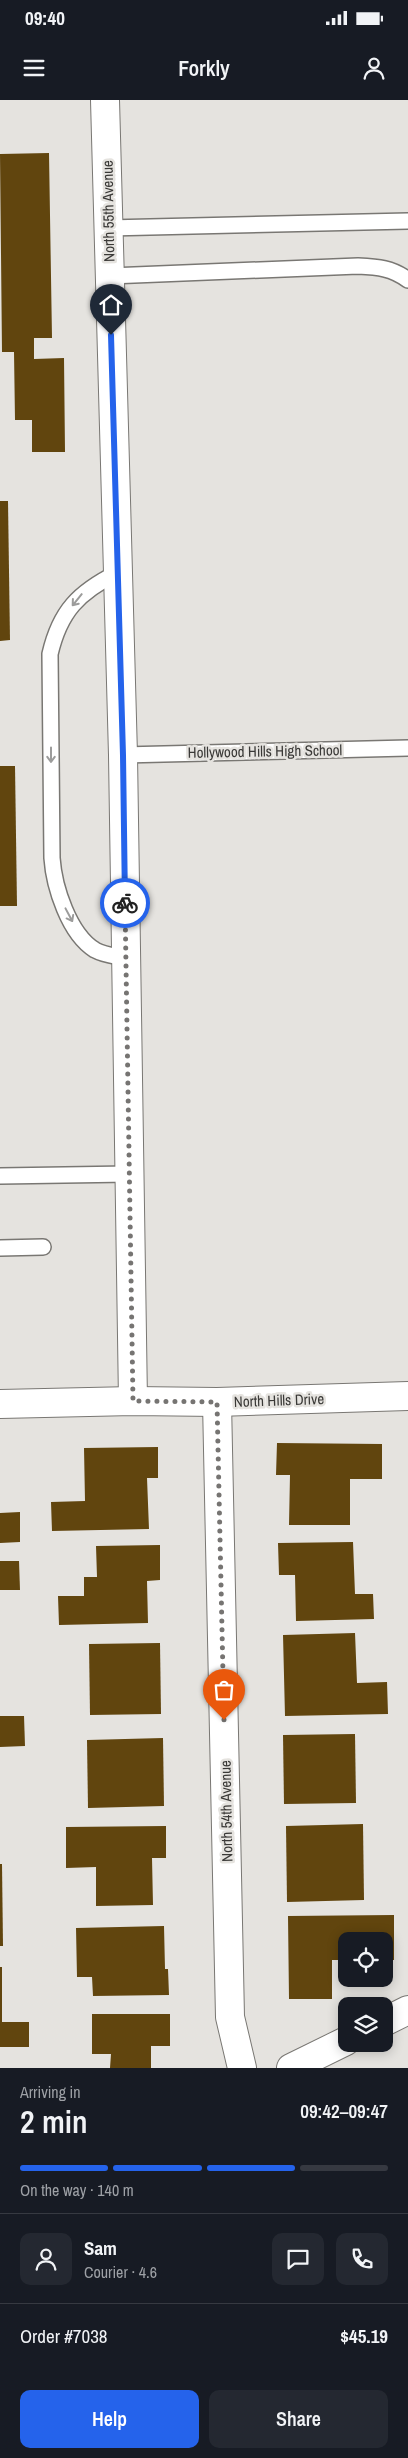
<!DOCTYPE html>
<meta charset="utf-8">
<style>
:root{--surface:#171b24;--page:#242831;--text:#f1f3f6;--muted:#9ea1a6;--line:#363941;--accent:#2563eb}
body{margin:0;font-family:"Archivo Narrow",sans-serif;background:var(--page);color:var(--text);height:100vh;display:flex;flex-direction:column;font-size:19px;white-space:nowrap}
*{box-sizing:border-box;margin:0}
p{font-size:16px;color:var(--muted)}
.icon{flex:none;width:28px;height:28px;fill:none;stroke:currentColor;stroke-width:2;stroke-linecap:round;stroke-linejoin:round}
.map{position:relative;height:1968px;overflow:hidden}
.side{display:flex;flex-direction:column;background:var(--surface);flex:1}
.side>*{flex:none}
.controls{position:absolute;left:338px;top:1832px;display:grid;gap:10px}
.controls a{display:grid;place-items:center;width:55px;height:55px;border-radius:10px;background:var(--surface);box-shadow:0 2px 12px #0003;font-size:25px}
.pin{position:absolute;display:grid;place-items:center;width:42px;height:42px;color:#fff;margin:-51px -21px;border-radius:50% 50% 50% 0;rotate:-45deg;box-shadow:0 0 5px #0007}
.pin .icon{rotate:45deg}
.courier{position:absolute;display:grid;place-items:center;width:50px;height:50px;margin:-25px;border:4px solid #2563eb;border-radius:50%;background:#fff;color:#222;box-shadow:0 1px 6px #0007}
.overview em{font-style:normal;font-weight:600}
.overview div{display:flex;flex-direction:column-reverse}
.overview{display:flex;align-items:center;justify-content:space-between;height:85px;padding:0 20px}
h1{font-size:32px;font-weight:600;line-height:38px}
.bar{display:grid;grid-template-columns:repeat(4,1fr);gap:8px 5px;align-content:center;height:60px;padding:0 20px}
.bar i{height:6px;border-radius:4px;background:var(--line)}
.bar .selected{background:var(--accent)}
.bar p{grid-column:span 4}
.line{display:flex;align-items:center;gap:12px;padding:0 20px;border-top:1px solid var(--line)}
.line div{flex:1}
.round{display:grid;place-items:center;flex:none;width:52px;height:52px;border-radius:10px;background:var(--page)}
.cta{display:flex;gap:10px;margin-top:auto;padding:10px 20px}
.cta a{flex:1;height:58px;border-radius:10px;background:var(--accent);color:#fff;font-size:20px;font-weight:600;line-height:58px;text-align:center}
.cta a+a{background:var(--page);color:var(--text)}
.status{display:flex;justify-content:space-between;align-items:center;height:35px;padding:0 25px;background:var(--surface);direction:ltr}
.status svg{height:14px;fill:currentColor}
header{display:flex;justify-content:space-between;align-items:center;height:65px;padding:0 20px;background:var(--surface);font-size:22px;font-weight:600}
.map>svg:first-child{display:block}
.building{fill:#61450e}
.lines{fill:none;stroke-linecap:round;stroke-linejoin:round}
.service-casing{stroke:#797773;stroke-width:18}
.minor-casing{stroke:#797773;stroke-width:30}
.service{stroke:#fff;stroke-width:15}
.minor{stroke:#fff;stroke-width:28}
.oneway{stroke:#9c9c9b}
.done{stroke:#767472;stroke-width:5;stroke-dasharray:0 9}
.route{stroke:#2563eb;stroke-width:6}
.labels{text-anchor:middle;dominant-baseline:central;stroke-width:5;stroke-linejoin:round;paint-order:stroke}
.street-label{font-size:15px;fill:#3a3937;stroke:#e5e3df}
</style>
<div class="status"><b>09:40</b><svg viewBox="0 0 49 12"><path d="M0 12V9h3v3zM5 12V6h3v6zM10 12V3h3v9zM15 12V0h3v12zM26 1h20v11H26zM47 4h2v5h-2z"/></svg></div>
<header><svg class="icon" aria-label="menu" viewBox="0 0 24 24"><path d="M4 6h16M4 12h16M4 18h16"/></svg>Forkly<svg class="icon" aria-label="person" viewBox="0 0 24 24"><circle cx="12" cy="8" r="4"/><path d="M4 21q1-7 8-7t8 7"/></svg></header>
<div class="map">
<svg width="408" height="1968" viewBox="0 0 408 1968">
<rect width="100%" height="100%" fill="#e5e3df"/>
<g class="building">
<path d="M49,53l3,185h-18v21l30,-1 1,94h-33v-32h-17l-1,-68h-12l-2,-198z"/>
<path d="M0,401h8l2,139 -10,1z"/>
<path d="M0,666h15l2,140h-17z"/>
<path d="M277,1343l105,1v35h-32v46h-61l1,-50h-14z"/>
<path d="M158,1347v31h-11l2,51 -97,2 -1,-29 34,-1 -1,-53z"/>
<path d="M20,1412v30l-20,1v-30z"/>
<path d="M353,1442l2,52h18l1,25 -78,2 -1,-46h-16l-1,-32z"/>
<path d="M160,1445v35l-13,1 1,42 -89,2 -1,-29h26v-19h13l-1,-31z"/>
<path d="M0,1461h19l1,29h-20z"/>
<path d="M355,1533l2,50 30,-1 1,32 -103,2 -2,-81z"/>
<path d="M160,1543l1,71 -71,1 -1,-71z"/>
<path d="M0,1616h24l1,30 -25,1z"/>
<path d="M355,1634l1,69 -72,1 -1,-69z"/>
<path d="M163,1638l1,68 -76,2 -1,-68z"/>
<path d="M363,1724l1,76 -77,2 -1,-76z"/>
<path d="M166,1726v32h-14l1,47 -57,1v-39l-30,1v-41z"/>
<path d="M0,1764h2l1,82h-3z"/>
<path d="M394,1815v45h-10v-19h-38v19h-14v39h-43l-1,-83z"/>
<path d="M164,1826l1,43h3l1,26 -76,1 -1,-19h-15l-1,-49z"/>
<path d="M0,1867h2v55h27v25h-29z"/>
<path d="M92,1914h78v32h-19v22h-41l1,-14h-19z"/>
</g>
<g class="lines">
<g class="service-casing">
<g id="service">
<path d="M108,128l300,-7"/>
<path d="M110,176l248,-10c20,1 34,2 50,14"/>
<path d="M117,473c-38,19 -57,38 -67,81l2,204c2,29 17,76 43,92 9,5 21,6 30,8"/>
<path d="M123,655l285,-7"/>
<path d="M0,1076l129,-2"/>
<path d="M0,1148l43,-1"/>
</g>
</g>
<g class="minor-casing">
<g id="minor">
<path d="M105,0l18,655 10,646"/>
<path d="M217,1302l13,615 12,51"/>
<path d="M0,1304l133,-3 84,1 191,-6"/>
<path d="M384,1922l24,-12"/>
<path d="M291,1968l55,-27"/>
</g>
</g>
<use href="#service" class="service"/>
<use href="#minor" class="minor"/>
</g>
<defs><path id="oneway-shaft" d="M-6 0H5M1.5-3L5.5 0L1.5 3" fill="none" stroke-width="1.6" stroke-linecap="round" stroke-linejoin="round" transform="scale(1.25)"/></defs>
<g class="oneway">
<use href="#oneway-shaft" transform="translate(77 500) rotate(129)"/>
<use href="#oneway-shaft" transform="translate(51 655) rotate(90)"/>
<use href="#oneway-shaft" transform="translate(69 815) rotate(62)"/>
</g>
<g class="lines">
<path class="done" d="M125,803l8,498 84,1 7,318"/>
<path class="route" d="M111,235l12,420 2,148"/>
</g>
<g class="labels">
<g class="street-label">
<text transform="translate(108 111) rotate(-91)">North 55th Avenue</text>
<text transform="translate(265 651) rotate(-1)">Hollywood Hills High School</text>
<text transform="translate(279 1300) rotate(-2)">North Hills Drive</text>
<text transform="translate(226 1711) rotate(-91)">North 54th Avenue</text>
</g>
</g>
</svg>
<div class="controls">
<a><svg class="icon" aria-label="locate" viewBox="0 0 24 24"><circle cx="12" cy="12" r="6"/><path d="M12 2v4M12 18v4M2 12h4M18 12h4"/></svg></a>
<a><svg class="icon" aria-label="layers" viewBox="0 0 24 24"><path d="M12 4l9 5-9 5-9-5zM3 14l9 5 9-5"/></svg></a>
</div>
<div class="pin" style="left:224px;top:1620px;background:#ea580c"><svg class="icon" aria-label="bag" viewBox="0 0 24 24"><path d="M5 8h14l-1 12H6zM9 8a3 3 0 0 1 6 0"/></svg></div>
<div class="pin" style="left:111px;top:235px;background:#1f2937"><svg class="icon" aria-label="home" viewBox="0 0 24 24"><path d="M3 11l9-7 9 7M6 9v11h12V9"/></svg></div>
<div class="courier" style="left:125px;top:803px"><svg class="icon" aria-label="bike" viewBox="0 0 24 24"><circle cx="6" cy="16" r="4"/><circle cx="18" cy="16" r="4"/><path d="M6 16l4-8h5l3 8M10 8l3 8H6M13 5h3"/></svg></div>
</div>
<section class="side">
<div class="overview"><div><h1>2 min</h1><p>Arriving in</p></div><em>09:42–09:47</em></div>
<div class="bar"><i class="selected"></i><i class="selected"></i><i class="selected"></i><i></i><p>On the way · 140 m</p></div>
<div class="line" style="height:90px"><a class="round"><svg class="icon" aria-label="person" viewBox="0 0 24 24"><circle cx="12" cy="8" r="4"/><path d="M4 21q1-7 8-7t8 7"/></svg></a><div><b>Sam</b><p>Courier · 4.6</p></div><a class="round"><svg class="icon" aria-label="chat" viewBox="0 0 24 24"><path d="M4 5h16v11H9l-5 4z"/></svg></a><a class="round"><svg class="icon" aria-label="phone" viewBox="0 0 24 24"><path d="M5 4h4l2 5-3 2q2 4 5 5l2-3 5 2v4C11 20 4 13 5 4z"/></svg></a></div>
<div class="line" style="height:65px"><div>Order #7038</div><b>$45.19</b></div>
<div class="cta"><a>Help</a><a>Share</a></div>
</section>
